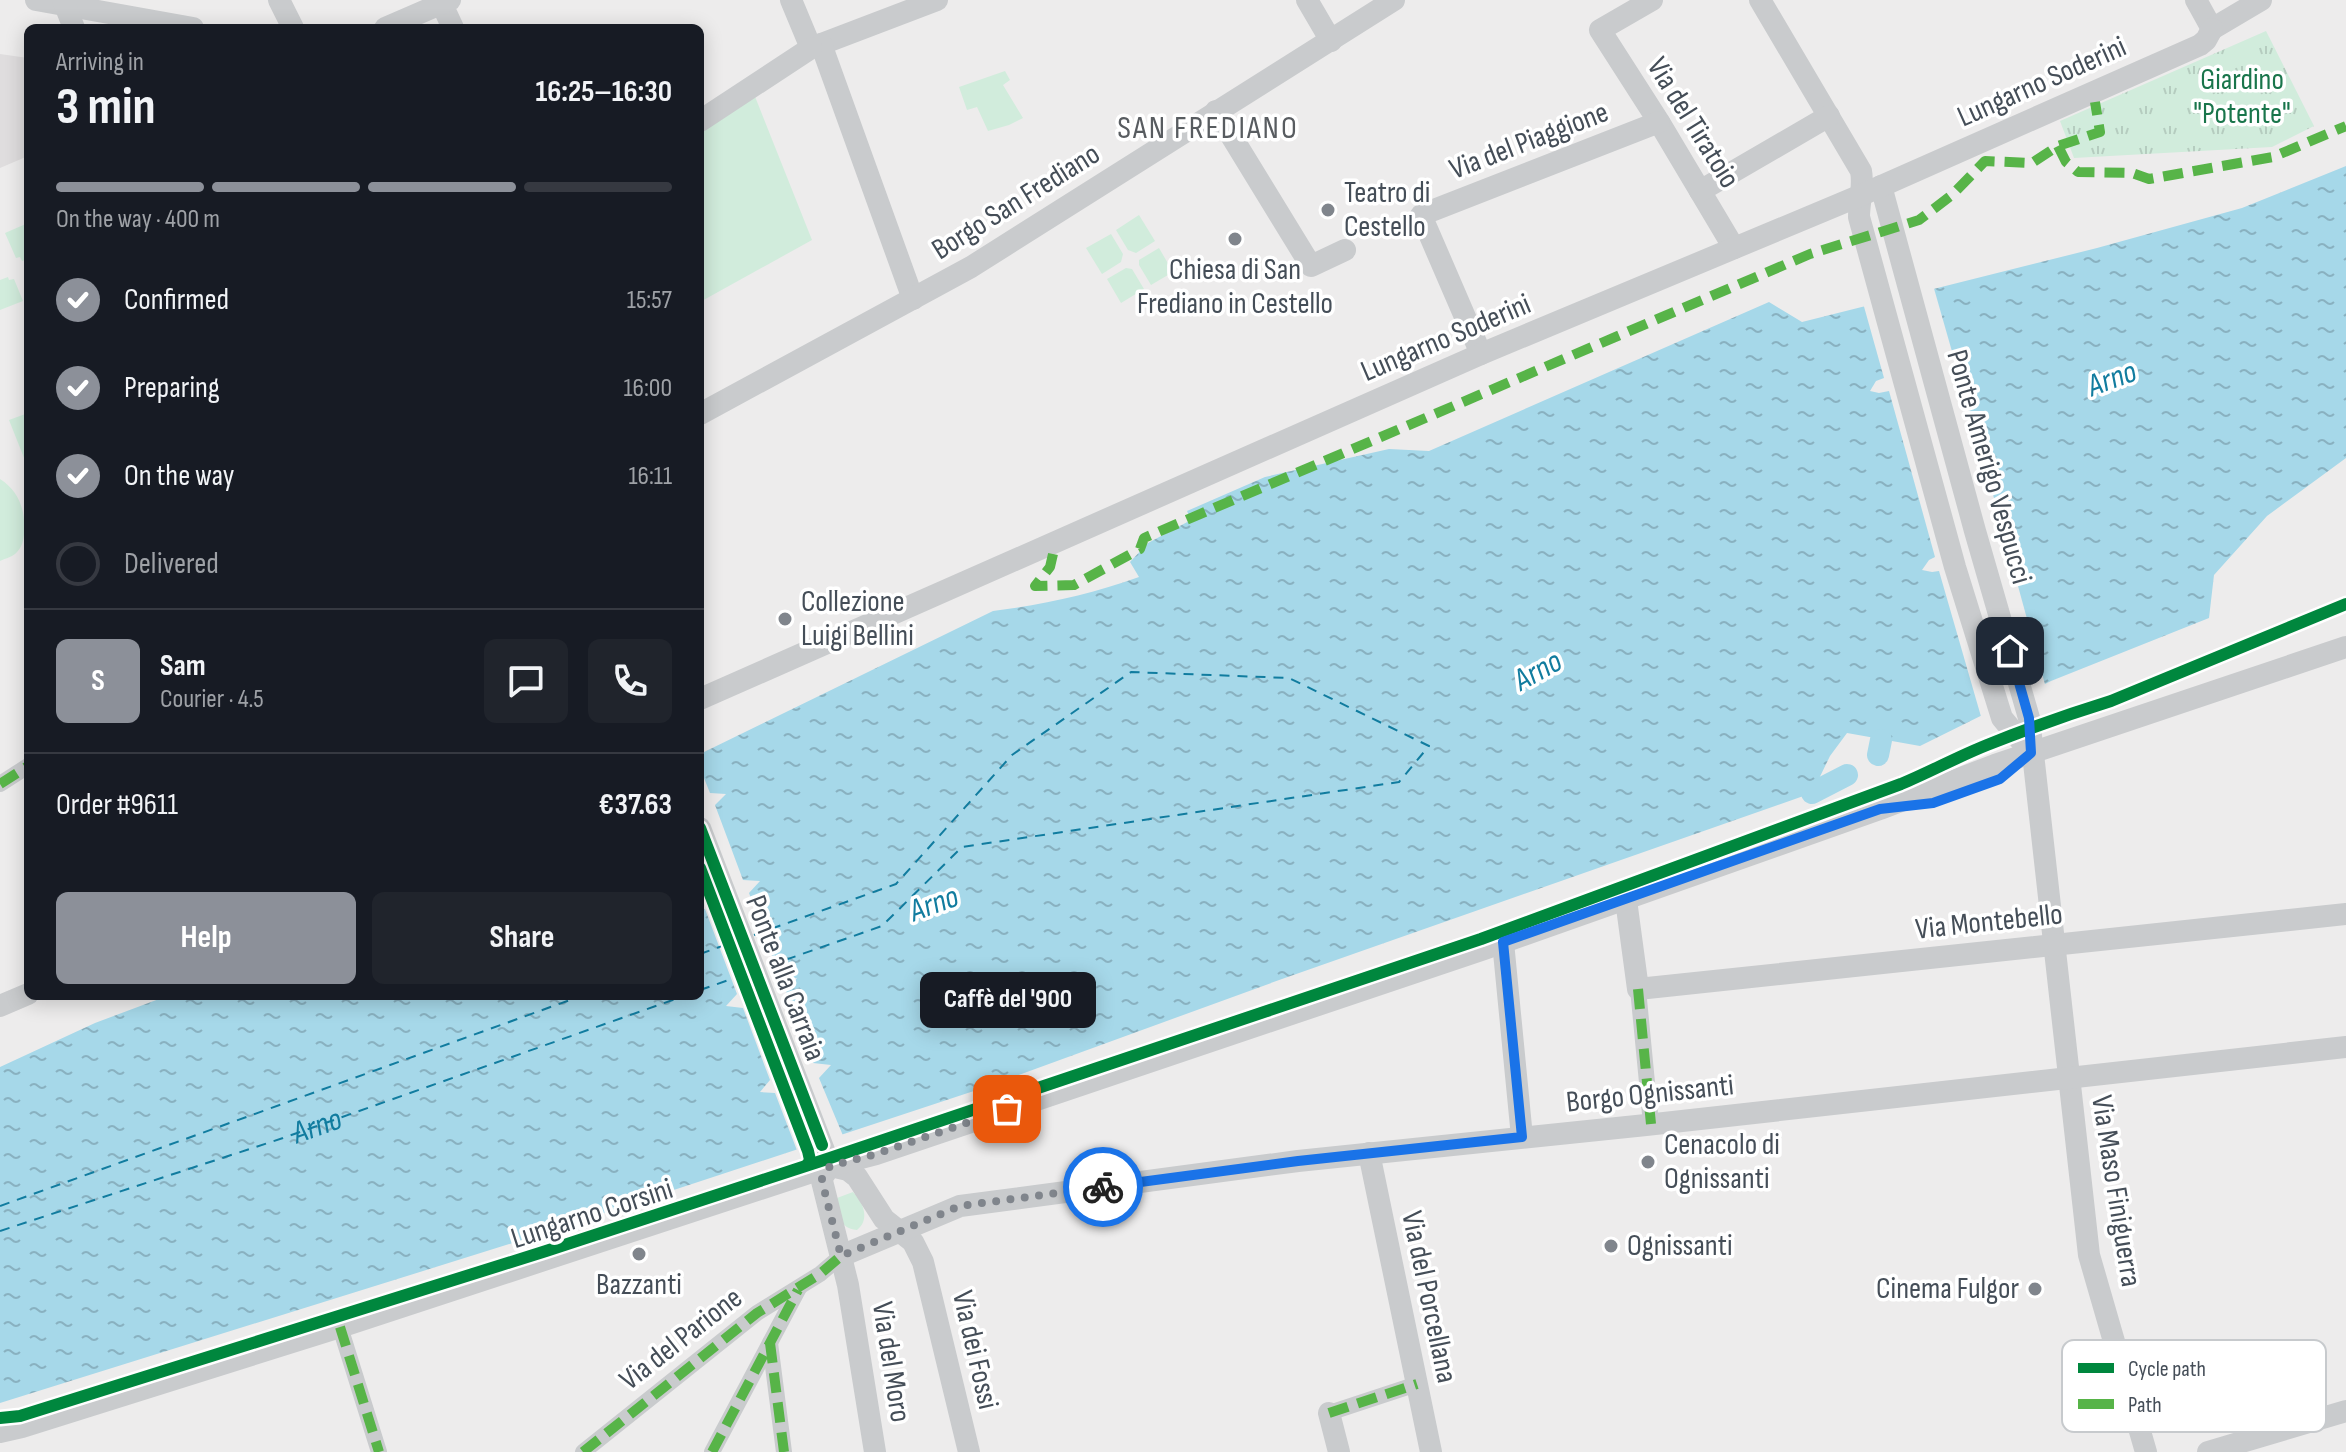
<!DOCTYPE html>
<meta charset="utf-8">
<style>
:root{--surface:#171b24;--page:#20242c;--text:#f1f3f6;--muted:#9ea1a6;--line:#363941;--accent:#8c9099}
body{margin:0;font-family:"Sofia Sans Condensed",sans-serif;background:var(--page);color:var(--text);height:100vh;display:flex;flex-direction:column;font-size:30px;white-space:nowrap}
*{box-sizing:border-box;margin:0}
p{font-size:26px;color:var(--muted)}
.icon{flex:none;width:44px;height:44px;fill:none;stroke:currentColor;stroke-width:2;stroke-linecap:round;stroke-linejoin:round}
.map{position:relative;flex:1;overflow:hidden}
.panel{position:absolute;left:24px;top:24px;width:680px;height:976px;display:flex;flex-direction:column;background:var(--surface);border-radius:12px;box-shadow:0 4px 20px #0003}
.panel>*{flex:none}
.pin{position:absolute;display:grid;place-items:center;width:68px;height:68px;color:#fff;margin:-34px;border-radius:16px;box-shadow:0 4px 12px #0006}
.courier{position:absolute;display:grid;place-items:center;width:80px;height:80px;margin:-40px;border:6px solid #1a73e8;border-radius:50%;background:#fff;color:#222;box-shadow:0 2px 10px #0007}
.bubble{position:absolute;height:56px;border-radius:12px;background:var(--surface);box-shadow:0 4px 20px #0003;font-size:26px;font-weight:700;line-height:56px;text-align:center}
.overview em{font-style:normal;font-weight:700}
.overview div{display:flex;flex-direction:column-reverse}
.overview{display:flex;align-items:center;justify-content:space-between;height:136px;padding:0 32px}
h1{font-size:52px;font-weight:700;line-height:60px}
.bar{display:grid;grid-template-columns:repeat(4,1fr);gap:12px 8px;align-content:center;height:96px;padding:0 32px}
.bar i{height:10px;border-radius:6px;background:var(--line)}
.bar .selected{background:var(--accent)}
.bar p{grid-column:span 4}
.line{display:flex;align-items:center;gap:20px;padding:0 32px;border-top:2px solid var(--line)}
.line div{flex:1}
.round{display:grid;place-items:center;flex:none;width:84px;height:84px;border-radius:12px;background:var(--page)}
ol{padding:0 32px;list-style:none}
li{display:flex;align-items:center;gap:24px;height:88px}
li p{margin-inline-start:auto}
li .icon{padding:8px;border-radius:50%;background:var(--accent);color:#fff;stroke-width:4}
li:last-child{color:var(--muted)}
li i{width:44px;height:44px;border:4px solid var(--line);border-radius:50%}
.button{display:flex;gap:16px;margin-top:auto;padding:16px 32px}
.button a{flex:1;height:92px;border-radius:12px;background:var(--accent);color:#fff;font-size:32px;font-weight:700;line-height:92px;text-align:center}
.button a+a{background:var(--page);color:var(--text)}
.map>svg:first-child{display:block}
.education{fill:#dfddde}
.green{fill:#d1ecdc}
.park{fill:url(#park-tufts)}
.water{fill:url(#water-ripples)}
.pier{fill:#edecec}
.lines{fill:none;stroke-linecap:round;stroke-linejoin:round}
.canal{stroke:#a6d8e9;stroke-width:22}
.ferry{stroke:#117c9f;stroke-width:2;stroke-dasharray:10 8;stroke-linecap:butt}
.pedestrian{stroke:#c9cbcd;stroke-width:16}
.minor{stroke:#c9cbcd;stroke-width:22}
.quiet{stroke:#57b448;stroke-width:10;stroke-dasharray:20 10;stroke-linecap:butt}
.cycleway-casing{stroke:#fff;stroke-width:17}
.cycleway{stroke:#00873e;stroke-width:12}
.done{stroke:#80858c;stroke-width:8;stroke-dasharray:0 14.4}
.route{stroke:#1a73e8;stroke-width:10}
.poi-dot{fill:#80858c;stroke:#fff;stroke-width:3}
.labels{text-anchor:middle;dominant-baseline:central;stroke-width:7;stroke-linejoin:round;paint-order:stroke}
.park-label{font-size:30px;fill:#19754b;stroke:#fff}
.street-label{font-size:30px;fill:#454e58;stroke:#fff}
.poi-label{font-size:30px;fill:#454e58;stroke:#fff;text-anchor:start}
.neighbourhood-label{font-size:32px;letter-spacing:2px;fill:#585c60;stroke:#fff}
.water-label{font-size:32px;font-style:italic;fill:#117c9f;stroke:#fff}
.key{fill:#fff;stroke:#c7cacd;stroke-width:2}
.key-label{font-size:22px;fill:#454e58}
</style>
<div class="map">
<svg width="2346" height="1452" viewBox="0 0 2346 1452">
<defs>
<pattern id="park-tufts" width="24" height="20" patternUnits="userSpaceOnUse" patternTransform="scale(2)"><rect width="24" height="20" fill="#d1ecdc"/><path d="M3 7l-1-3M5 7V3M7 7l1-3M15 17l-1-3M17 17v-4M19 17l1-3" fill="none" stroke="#b5ccbf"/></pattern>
<pattern id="water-ripples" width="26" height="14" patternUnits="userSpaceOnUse" patternTransform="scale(2)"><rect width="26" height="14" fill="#a6d8e9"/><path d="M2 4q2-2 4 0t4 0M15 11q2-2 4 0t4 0" fill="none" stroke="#89b1c0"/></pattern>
</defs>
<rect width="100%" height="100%" fill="#edecec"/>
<path class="education" d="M0,54l28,4v98l-28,12z"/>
<g class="green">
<path d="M1005,71l5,9 -7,5 20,33 -14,7 -21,6 -11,-24 -10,3 -8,-23z"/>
<path d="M754,94l58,146 -112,62v-172z"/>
<path d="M1139,215l16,26 -19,12 -8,-3 -12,-20z"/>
<path d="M28,223v36l-6,2 -2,-4 -4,1 -11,-25z"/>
<path d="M1111,234l12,20 -2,8 -19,12 -16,-26z"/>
<path d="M1159,248l14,24 -22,13 -12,-20v-5z"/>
<path d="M1126,268l6,1 12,20 -23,14 -14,-24z"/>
<path d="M8,277l1,3 5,-1 9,22 -23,9v-30z"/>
<path d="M28,413v55l-19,-48z"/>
<path d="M0,479c20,13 26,33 24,56 -1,6 -2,12 -7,17 -4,5 -11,6 -17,9z"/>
<path d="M853,1192c11,11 17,28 4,38 -19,-2 -17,-16 -20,-32z"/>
</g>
<path class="park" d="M2266,31l48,95 -42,21 -198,11 -14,-37z"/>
<path class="water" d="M2346,166v292l-79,58 -53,59 -5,43 -158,63 -131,65 -73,-13 -17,23 -18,37 -530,186 -299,109 -467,154 -516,161v-336l95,-44 72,-27h533v-242l293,-143c50,-6 98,-17 146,-34l-9,-15 18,-19 43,-23 -4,-9 78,-34 124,-28 40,2 340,-149 33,20 295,-74 145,-40z"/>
<g class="pier">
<path d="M1933,285l20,70h16l-6,8 -6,3 47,168 6,-1 10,3 -6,8 -7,2 39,142 -64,32 -43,-149 -7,1 -10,-2 7,-10 6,-3 -46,-166 -10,2 -9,-2 6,-10 8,-3 -21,-75z"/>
<path d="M700,768l10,25 16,1 -11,11 28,75 17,1 -11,12 32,86 16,-1 -11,13 27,72 18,2 -12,13 25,60 -46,15 -23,-60 -15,-1 10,-12 -27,-72 -17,-2 11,-12 -32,-85 -5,-1z"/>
</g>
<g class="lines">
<g class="canal">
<path d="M1878,755l3,-15"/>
<path d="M1812,793l35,-18"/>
</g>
<g class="ferry">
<path d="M754,935l142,-51 116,-129 119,-83 158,6 140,68 -30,36 -437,65 -80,79 -117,41"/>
<path d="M700,954l33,-12"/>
<path d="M700,990l43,-15"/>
<path d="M0,1206l581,-210"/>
<path id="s1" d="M0,1231l283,-93 401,-142"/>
</g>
<g class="pedestrian">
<path d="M0,784l28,-18"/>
<path d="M1638,989l13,135"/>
<path d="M340,1327l39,125"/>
<path d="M770,1343l14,109"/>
<path d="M1329,1413l88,-29"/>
<path d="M583,1452l174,-139 63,-39 21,-18"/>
<path d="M712,1452l87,-164"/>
</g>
<g class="minor">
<path d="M36,0l157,28"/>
<path d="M63,0l11,28"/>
<path d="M279,0l14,28"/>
<path d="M440,0l13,28"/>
<path d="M791,0l20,48 126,-48"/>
<path d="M1307,0l24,41"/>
<path d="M1652,0l-52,30 59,92 75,126"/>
<path d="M1760,0l101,171c3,15 -2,31 -2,46l96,350 47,151 29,35"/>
<path d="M2196,0l16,29"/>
<path d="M385,28l65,-28"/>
<path d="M2212,29l49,-29"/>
<path d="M821,44l92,255"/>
<path d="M1216,111l95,155 34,-16"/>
<path d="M700,121l111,-73"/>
<path d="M1881,186l94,345 54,187 60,537 57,197"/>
<path d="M1700,191l129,-75"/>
<path d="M1481,354l-60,-139 238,-93"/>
<path d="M700,414l271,-147 423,-267"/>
<path d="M700,699l781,-345 378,-158 341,-151 6,-5 6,-11"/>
<path d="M700,828l130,338"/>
<path d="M1626,900l12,89 708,-75"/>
<path d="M1503,942l19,195"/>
<path d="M0,1006l28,-12"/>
<path d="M1369,1153l62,299"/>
<path d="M830,1166l-8,12v3l26,104 27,167"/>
<path d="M831,1166l17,4 9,7 27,42 29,23 10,20 46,190"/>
<path d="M841,1256l119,-50 338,-45 348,-36 700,-78"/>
<path d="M1329,1413l10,39"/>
<path d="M0,1432l22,-5 318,-100 490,-161 46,-12 608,-205 396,-140 115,-44 351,-118"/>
<path d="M2208,1452l138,-41"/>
</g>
<g class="quiet">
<path d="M2058,146l8,16 12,10 54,1 17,6 124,-22 73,-31"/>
<path d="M1053,554l-3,13 -15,19 39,-1 66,-36 4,-11 666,-284 109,-34 33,-25 33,-34 47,2 26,-17 42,-14 -5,-30"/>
<path d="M0,784l28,-18"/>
<path d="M1638,989l13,135"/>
<path d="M340,1327l39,125"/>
<path d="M770,1343l14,109"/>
<path d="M1329,1413l88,-29"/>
<path d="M583,1452l174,-139 63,-39 21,-18"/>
<path d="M712,1452l86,-162"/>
</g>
<g class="cycleway-casing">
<g id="cycleway">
<path d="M700,828l122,317"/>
<path d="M700,868l108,283 2,9 -3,5"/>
<path d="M0,1418l20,-2 526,-165 281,-92 654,-220 420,-155c29,-12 56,-27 86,-39 40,-16 82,-31 124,-44l235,-97"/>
</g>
</g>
<use href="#cycleway" class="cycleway"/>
</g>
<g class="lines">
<path class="done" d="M1007,1109l-131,45 -46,12 -8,12v3l19,75 119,-50 143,-19"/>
<path class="route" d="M1103,1187l195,-26 224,-24 -19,-195 377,-133 53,-6 67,-24 31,-26 -2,-35 -19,-67"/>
</g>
<g class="poi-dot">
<circle cx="1328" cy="210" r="8"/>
<circle cx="1235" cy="239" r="8"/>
<circle cx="785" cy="619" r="8"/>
<circle cx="1648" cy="1162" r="8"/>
<circle cx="1611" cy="1246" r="8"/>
<circle cx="639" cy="1254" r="8"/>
<circle cx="2035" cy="1289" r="8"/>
</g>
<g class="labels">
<g class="park-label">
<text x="2242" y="80">Giardino<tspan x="2242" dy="34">"Potente"</tspan></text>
</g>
<g class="street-label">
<text transform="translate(2042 82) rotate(-24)">Lungarno Soderini</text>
<text transform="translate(1693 123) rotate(58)">Via del Tiratoio</text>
<text transform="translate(1529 141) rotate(-21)">Via del Piaggione</text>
<text transform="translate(1016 202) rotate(-32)">Borgo San Frediano</text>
<text transform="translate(1446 338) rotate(-23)">Lungarno Soderini</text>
<text transform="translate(1989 467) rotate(74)">Ponte Amerigo Vespucci</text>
<text transform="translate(1989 922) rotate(-6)">Via Montebello</text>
<text transform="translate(785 978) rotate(69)">Ponte alla Carraia</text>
<text transform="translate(1650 1094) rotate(-6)">Borgo Ognissanti</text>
<text transform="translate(2116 1191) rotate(81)">Via Maso Finiguerra</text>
<text transform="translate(592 1214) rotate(-18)">Lungarno Corsini</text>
<text transform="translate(1429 1297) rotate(78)">Via del Porcellana</text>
<text transform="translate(681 1339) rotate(-38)">Via del Parione</text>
<text transform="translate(975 1350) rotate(77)">Via dei Fossi</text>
<text transform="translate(891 1362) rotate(81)">Via del Moro</text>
</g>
<g class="poi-label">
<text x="1344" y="193">Teatro di<tspan x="1344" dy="34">Cestello</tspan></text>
<text x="1235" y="270" text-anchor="middle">Chiesa di San<tspan x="1235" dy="34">Frediano in Cestello</tspan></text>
<text x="801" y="602">Collezione<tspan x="801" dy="34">Luigi Bellini</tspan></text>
<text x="1664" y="1145">Cenacolo di<tspan x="1664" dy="34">Ognissanti</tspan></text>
<text x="1627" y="1246">Ognissanti</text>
<text x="639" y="1285" text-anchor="middle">Bazzanti</text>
<text x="2019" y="1289" text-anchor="end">Cinema Fulgor</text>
</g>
<g class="neighbourhood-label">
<text x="1208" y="128">SAN FREDIANO</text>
</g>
<g class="water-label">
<text transform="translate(2112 379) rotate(-20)">Arno</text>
<text transform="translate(1538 671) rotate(-29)">Arno</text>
<text transform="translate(934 904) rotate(-20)">Arno</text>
<text stroke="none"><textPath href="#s1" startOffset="334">Arno</textPath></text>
</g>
</g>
<rect x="2062" y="1340" width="264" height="92" rx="12" class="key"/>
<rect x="2078" y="1363" width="36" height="10" fill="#00873e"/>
<rect x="2078" y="1399" width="36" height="10" fill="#57b448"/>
<g class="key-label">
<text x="2128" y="1376">Cycle path</text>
<text x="2128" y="1412">Path</text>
</g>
</svg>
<div class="pin" style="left:1007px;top:1109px;background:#ea580c"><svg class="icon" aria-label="bag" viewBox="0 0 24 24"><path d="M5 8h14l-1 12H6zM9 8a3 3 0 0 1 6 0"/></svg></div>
<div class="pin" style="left:2010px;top:651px;background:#1f2937"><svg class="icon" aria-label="home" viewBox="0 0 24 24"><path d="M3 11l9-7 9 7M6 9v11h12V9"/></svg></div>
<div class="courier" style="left:1103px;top:1187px"><svg class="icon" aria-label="bike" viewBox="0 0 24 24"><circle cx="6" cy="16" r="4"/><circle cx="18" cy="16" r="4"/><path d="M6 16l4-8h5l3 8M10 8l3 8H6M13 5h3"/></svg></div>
<div class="bubble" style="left:920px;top:972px;width:176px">Caffè del '900</div>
<section class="panel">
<div class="overview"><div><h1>3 min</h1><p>Arriving in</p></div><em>16:25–16:30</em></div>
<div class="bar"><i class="selected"></i><i class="selected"></i><i class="selected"></i><i></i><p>On the way · 400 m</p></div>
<ol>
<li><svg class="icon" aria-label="check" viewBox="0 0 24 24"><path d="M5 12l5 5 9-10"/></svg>Confirmed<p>15:57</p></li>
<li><svg class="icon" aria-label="check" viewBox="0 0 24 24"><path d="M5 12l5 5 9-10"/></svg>Preparing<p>16:00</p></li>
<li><svg class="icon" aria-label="check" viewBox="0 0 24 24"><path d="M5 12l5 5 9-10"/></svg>On the way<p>16:11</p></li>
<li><i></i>Delivered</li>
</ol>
<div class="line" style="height:144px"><b class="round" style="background:var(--accent);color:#fff">S</b><div><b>Sam</b><p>Courier · 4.5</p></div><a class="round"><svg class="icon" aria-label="chat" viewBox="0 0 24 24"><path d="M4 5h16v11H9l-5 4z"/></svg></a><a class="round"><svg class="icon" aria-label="phone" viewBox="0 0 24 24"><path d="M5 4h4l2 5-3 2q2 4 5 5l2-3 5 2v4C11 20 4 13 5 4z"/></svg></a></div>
<div class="line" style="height:104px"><div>Order #9611</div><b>€37.63</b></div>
<div class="button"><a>Help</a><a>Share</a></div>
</section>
</div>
